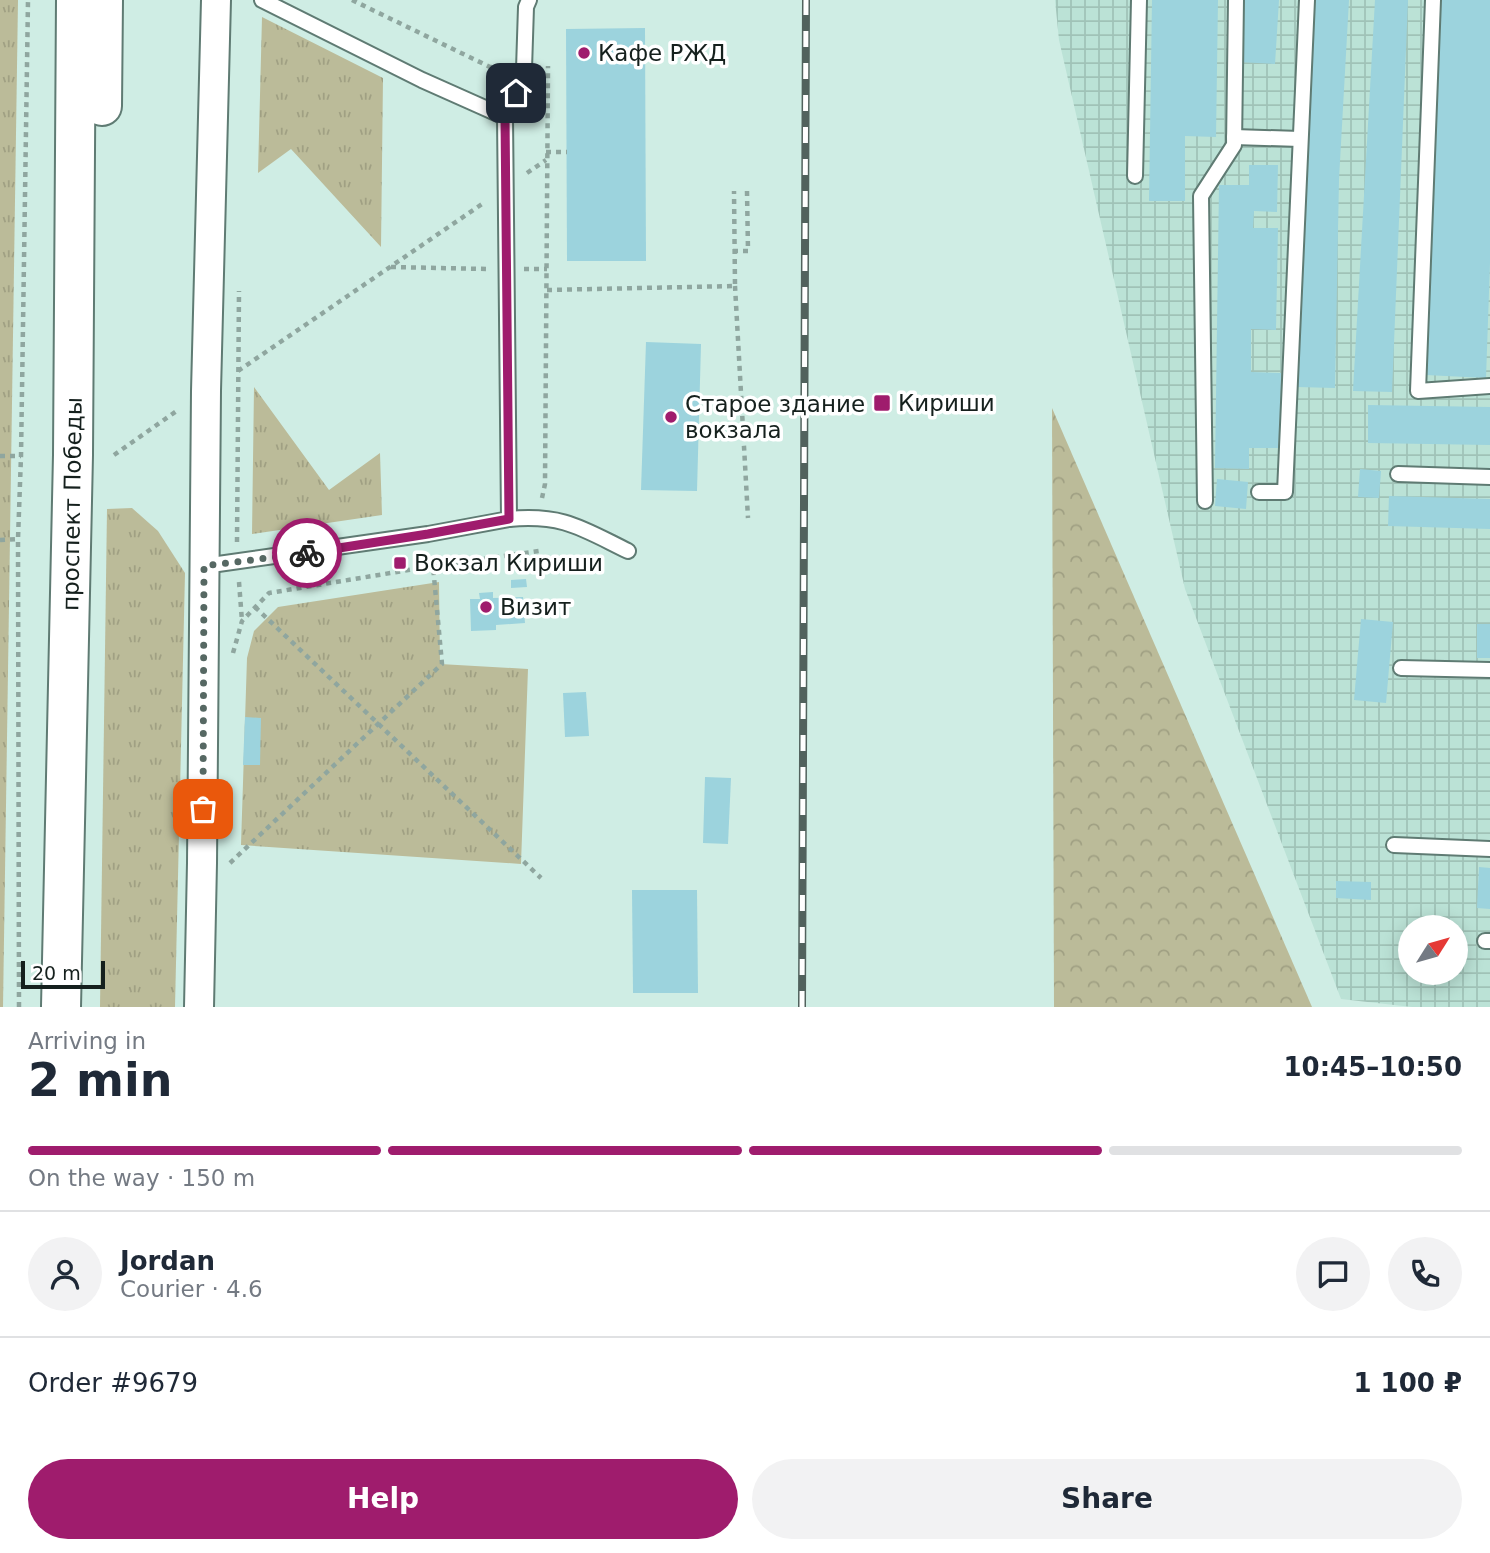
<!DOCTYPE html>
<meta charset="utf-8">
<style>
:root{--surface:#fff;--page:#f2f2f3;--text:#1f2937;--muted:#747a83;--line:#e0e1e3;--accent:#9f1c6d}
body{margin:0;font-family:"DejaVu Sans",sans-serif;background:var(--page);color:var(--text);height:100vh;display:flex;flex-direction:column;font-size:26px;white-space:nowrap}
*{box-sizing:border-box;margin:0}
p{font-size:23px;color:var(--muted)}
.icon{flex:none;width:38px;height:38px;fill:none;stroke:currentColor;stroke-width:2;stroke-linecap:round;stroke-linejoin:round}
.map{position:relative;height:1007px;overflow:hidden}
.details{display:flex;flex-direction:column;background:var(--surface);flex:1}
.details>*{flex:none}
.needle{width:46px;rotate:53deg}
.tools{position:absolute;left:1398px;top:915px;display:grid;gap:14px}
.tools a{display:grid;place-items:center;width:70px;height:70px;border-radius:50%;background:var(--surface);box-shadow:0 4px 18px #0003;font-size:35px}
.scale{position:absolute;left:21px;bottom:18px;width:84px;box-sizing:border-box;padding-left:7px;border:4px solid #15201d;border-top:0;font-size:19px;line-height:24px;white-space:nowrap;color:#15201d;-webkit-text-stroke:5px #fff;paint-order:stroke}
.pin{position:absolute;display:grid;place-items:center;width:60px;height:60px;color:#fff;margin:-30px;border-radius:14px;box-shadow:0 4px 10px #0006}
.courier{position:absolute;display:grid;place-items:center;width:70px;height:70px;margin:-35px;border:5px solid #9f1c6d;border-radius:50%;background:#fff;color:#222;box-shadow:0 2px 9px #0007}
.head em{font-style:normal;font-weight:600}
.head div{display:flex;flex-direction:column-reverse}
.head{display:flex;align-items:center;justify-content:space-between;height:119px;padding:0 28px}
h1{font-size:46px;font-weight:600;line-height:52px}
.bar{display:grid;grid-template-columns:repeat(4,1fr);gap:10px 7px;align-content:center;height:84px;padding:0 28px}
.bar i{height:9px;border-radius:5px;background:var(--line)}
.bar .active{background:var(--accent)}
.bar p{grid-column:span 4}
.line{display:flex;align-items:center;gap:18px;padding:0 28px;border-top:2px solid var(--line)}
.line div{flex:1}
.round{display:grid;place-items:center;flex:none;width:74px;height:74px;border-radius:37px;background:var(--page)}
.action{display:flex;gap:14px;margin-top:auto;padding:14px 28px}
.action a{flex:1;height:80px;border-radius:42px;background:var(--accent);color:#fff;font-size:28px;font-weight:600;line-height:80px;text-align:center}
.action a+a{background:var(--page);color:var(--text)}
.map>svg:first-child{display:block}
.industrial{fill:url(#industrial-grid);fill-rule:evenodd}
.grass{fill:url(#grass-tufts)}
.forest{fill:url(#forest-crowns)}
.building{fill:#9cd3dd}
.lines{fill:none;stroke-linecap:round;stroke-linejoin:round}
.service-casing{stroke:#5f7b73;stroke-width:18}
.minor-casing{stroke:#5f7b73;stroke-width:32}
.secondary-casing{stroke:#5f7b73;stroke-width:42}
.path{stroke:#8fa69f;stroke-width:4.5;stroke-dasharray:5 5;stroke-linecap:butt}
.service{stroke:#fff;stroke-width:14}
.minor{stroke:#fff;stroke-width:28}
.secondary{stroke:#fff;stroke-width:38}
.rail-casing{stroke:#51625d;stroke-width:8}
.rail{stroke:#fff;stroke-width:5;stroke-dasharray:16;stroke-linecap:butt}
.done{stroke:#566863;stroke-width:7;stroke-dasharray:0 12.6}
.route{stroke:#9f1c6d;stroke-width:9}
.poi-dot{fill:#9f1c6d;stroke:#fff;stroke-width:2.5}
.labels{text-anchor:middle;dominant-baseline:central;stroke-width:7;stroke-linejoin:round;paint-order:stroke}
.poi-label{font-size:23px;fill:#15201d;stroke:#fff;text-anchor:start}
.street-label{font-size:23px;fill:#15201d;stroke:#fff}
</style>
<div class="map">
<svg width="1490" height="1007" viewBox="0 0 1490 1007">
<defs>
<pattern id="industrial-grid" width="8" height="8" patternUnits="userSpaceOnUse" patternTransform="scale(1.75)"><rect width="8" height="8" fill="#bbe2d6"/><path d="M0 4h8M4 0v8" fill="none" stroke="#a0c2b7"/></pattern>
<pattern id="grass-tufts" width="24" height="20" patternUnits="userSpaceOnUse" patternTransform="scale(1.75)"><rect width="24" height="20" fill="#bb9"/><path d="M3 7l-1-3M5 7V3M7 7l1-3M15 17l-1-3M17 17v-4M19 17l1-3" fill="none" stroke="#a0a083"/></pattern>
<pattern id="forest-crowns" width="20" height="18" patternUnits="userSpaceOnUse" patternTransform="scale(1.75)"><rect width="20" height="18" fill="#bb9"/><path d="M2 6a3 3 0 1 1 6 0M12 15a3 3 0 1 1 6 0" fill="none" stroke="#a0a083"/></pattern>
</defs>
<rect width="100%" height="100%" fill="#cfede4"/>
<path class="industrial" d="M1055,0h435v1007h-78l-71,-8 -156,-410 -126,-549zM1410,928h46v45h-46z"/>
<g class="grass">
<path d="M0,0h18l-15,1007h-3z"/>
<path d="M262,17l121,61 -2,169 -90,-98 -33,24z"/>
<path d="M254,387l75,103 51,-37 2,62 -130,19z"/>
<path d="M132,508l26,23 27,42 -10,434h-75l7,-498z"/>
<path d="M439,582l1,82 88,5 -7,195 -280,-19 6,-187 7,-27 24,-24z"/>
</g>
<path class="forest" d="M1052,408l260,599h-258z"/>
<g class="building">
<path d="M1152,0h66l-2,137 -31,-1v65h-36z"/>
<path d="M1242,0h37l-4,64 -37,-2z"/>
<path d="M1314,0h35l-10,179 -4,209 -38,-1 1,-134z"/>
<path d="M1375,0h33l-16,392 -39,-1z"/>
<path d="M1439,0h51v263l-4,115 -60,-3z"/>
<path d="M645,28l1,233h-79l-1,-232z"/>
<path d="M1249,165h29l-1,47 -23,-1 -1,17h25l-2,102 -25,-1v43l30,1 -1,75h-31v21l-34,-1 4,-283h30z"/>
<path d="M646,342l55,2 -4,147 -56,-1z"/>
<path d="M1368,405l122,2v38l-122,-2z"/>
<path d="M1360,469l21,2 -2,27 -21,-1z"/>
<path d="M1217,479l31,3 -2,27 -31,-3z"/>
<path d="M1389,496l101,3v30l-102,-3z"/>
<path d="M526,579l1,8 -16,1v-8z"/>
<path d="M493,592v6l30,-1 2,26 -29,2v5l-25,1 -1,-32h10l-1,-6z"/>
<path d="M1361,619l32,3 -7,81 -32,-3z"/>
<rect x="1477" y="624" width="13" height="34"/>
<path d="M586,692l3,44 -24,1 -2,-44z"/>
<path d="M245,717l16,1 -1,47h-17z"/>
<path d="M705,777l26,1 -3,66 -25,-1z"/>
<path d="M1479,867l11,1v41l-13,-1z"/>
<path d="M1336,881l35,1v18l-35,-2z"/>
<path d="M632,890h65l1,103h-65z"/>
</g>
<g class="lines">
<g class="service-casing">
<g id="service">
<path d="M1433,0l-15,391 72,-5"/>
<path d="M505,117l19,-48 2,-62 3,-7"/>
<path d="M1234,137l66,2"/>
<path d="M1135,176l4,-176"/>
<path d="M1398,474l92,3"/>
<path d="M1259,492h26l22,-492"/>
<path d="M1205,501l-4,-305 33,-51 2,-145"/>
<path d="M509,519c54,-5 72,9 119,32"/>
<path d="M204,566l224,-32 81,-15 -4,-402 -83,-37 -160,-80"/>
<path d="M1401,668l89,2"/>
<path d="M1394,845l96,4"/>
<path d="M1485,941h5"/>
</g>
</g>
<g class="minor-casing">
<path id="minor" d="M199,1007l3,-144 4,-472 10,-391"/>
</g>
<g class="secondary-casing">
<g id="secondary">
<path d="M102,106l1,-106"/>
<path d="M61,1007l12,-552 3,-455"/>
</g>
</g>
<g class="path">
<path d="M352,0l138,67 14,1"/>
<path d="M546,152h21"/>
<path d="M527,173l19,-13"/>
<path d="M733,251h15l-1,-60"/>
<path d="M391,267l97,2"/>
<path d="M524,269h23"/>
<path d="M735,286l13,232"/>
<path d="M547,290l188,-4 -1,-95"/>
<path d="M238,371l247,-169"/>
<path d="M114,455l64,-45"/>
<path d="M0,456h21"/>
<path d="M542,498l3,-14 3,-418"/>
<path d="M0,540l18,-1"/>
<path d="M237,542l2,-251"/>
<path d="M239,582l3,39"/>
<path d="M255,607l286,271"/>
<path d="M233,653l9,-32 27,-28 164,-27 106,-15"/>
<path d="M230,863l212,-199 -9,-98"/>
<path d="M19,1007l-1,-468 3,-83 7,-456"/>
</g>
<use href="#service" class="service"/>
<use href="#minor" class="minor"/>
<use href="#secondary" class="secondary"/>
<g class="rail-casing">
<path id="rail" d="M802,1007l4,-1007"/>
</g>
<use href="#rail" class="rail"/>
</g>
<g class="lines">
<path class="done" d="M203,809l1,-243 103,-13"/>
<path class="route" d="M307,553l121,-19 81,-15 -4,-402 11,-24"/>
</g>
<g class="poi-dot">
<circle cx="584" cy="53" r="7"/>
<rect x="873" y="394" width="18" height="18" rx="3.5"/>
<circle cx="671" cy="417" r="7"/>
<rect x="393" y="556" width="14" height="14" rx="3.5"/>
<circle cx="486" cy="607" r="7"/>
</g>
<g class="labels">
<g class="poi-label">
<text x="598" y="53">Кафе РЖД</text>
<text x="898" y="403">Кириши</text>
<text x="685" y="404">Старое здание<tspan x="685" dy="26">вокзала</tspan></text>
<text x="414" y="563">Вокзал Кириши</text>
<text x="500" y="607">Визит</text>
</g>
<g class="street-label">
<text transform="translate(72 504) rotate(-89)">проспект Победы</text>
</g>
</g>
</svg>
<div class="tools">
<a><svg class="needle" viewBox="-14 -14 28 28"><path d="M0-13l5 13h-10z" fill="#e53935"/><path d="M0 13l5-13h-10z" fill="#747a83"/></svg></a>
</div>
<div class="scale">20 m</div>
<div class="pin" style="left:203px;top:809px;background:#ea580c"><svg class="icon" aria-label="bag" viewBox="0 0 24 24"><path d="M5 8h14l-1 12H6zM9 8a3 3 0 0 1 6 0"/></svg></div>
<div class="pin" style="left:516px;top:93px;background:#1f2937"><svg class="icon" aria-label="home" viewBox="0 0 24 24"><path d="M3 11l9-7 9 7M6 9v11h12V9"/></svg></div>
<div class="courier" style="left:307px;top:553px"><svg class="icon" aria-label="bike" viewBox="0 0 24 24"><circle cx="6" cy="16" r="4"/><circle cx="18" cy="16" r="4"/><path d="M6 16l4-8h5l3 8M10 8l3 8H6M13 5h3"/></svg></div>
</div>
<section class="details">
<div class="head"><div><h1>2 min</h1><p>Arriving in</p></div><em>10:45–10:50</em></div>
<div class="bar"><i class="active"></i><i class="active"></i><i class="active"></i><i></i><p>On the way · 150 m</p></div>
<div class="line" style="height:126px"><a class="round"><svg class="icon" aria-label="person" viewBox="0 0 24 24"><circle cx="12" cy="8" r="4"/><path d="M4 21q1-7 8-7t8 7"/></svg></a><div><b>Jordan</b><p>Courier · 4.6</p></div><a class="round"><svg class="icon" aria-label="chat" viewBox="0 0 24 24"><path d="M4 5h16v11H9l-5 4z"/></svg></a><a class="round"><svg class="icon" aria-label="phone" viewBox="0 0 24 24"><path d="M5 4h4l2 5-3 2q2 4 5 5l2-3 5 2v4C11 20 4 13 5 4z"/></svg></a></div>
<div class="line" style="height:91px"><div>Order #9679</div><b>1 100 ₽</b></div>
<div class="action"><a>Help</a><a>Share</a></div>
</section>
